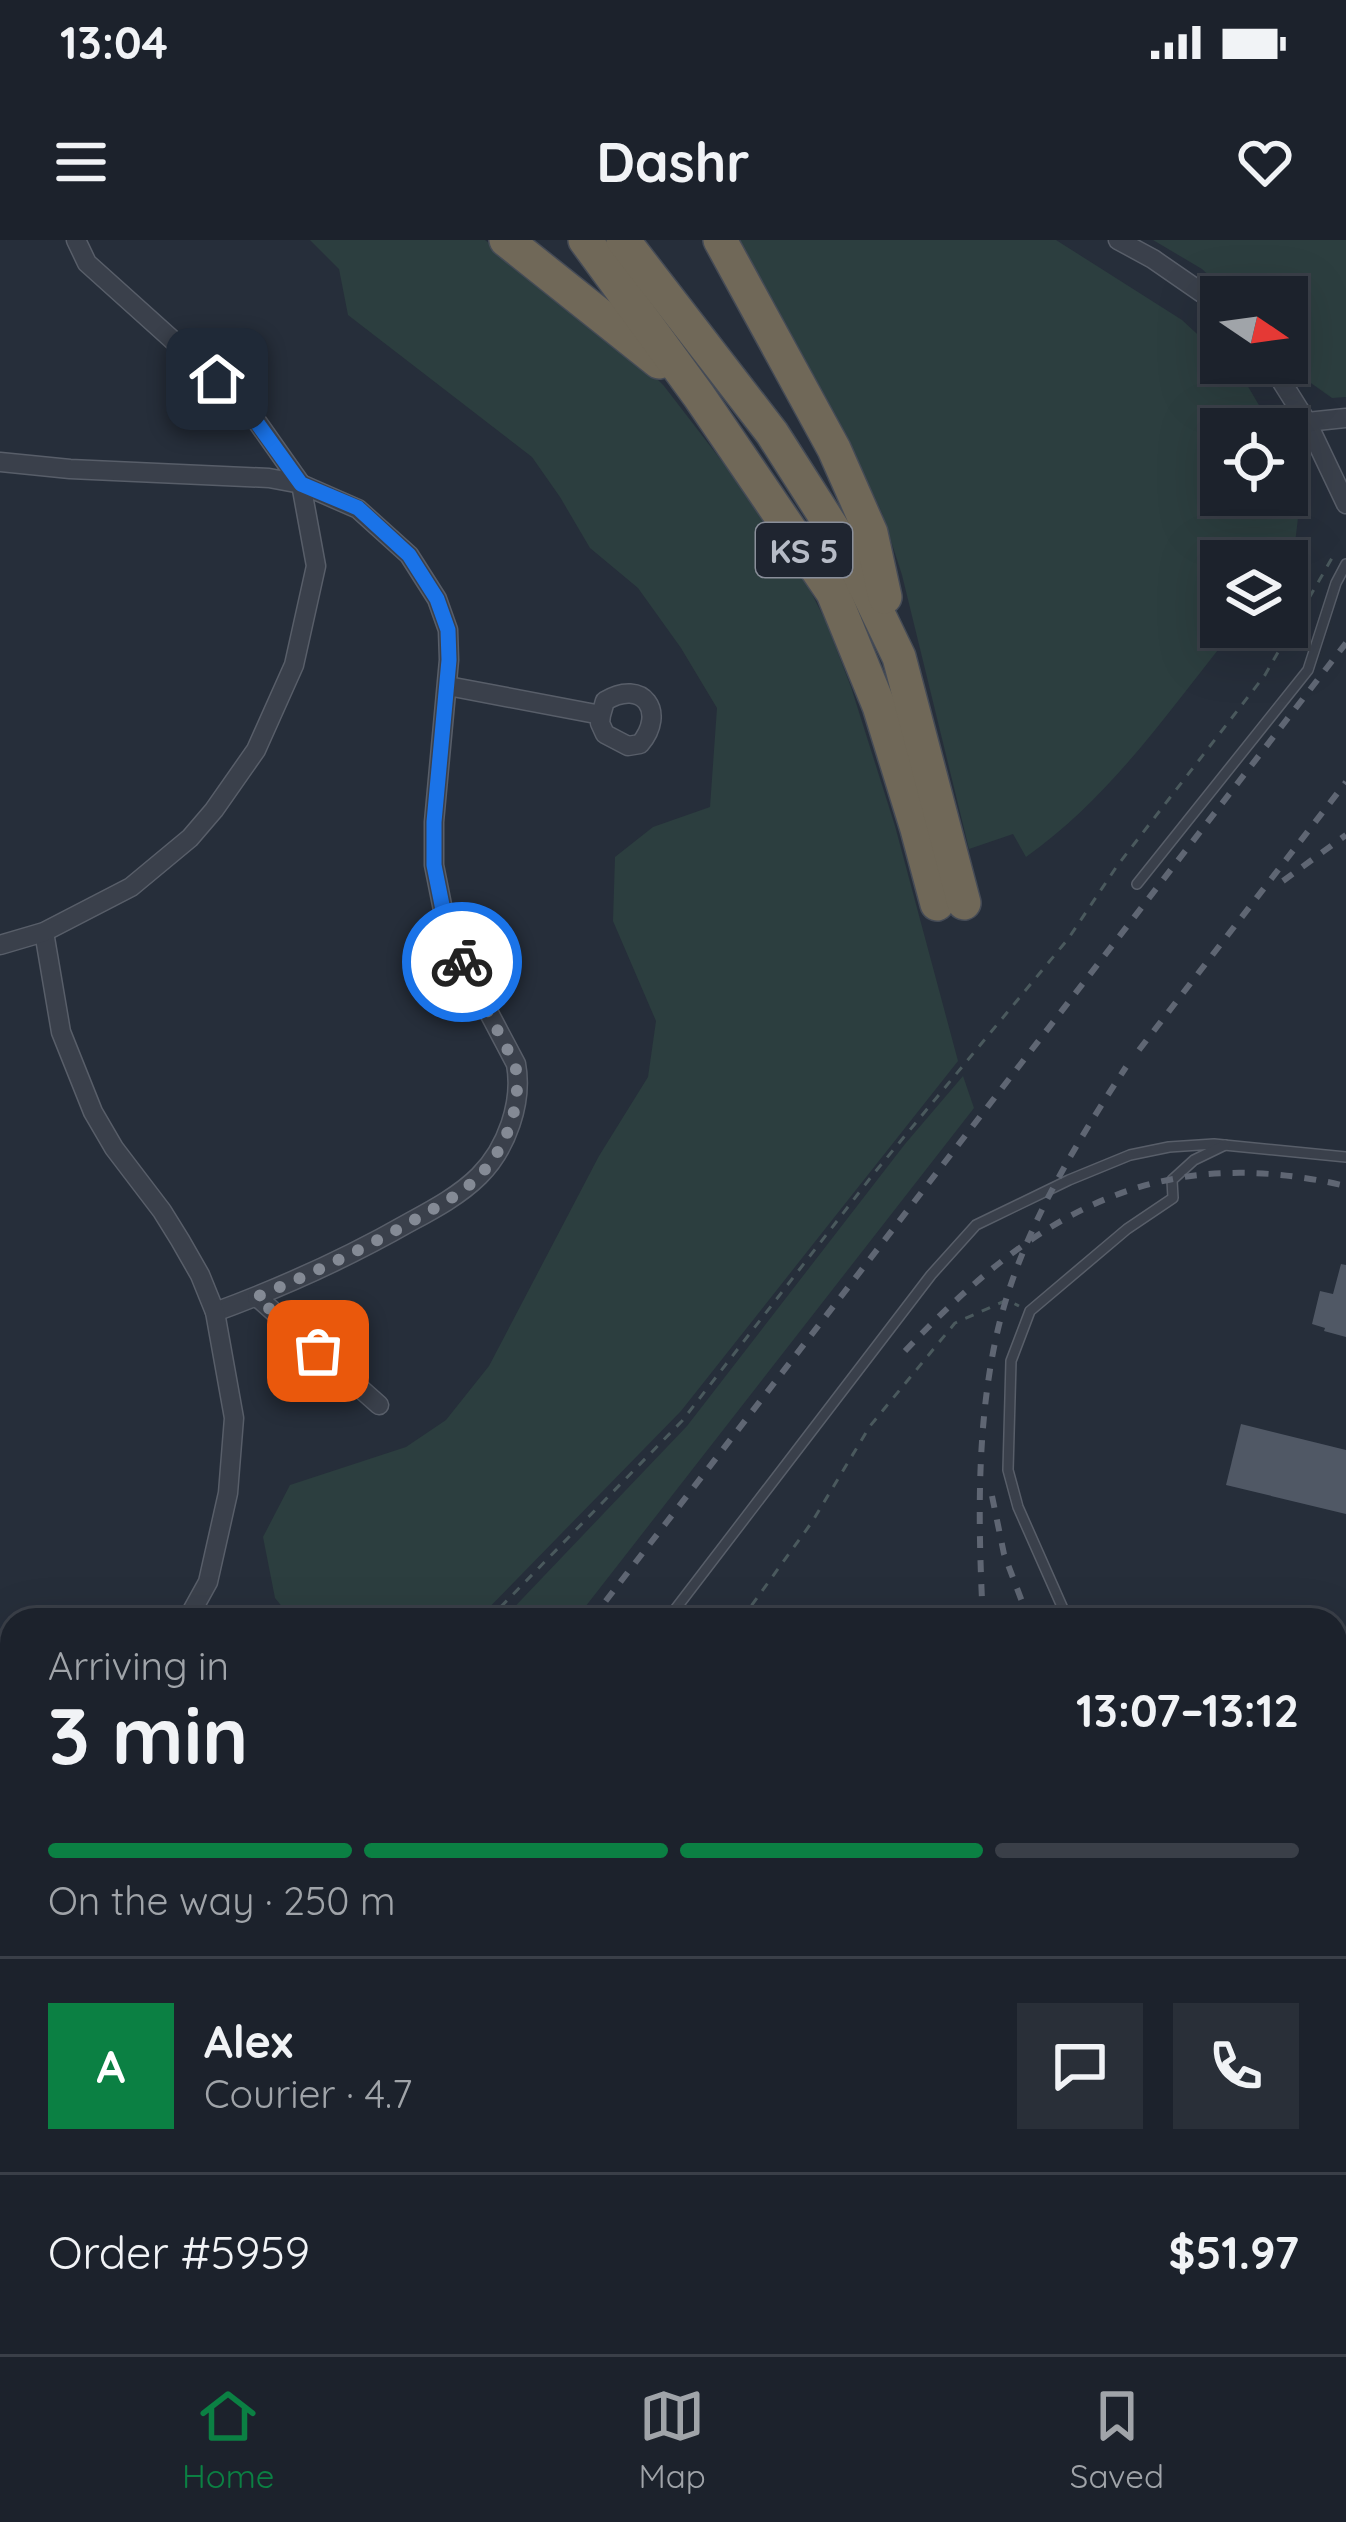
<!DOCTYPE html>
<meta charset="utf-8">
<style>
:root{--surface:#1c222c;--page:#292f38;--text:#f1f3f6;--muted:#a0a4a9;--line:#3a3f48;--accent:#0b8043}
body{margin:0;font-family:Quicksand,sans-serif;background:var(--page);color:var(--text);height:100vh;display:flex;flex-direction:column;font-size:45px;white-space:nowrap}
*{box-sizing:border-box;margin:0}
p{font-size:39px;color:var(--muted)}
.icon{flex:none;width:66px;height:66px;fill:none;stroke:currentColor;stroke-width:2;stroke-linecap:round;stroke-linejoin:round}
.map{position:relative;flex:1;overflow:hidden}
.panel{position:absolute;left:0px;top:1368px;width:1347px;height:747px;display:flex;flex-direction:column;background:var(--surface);border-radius:36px 36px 0 0;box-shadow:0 12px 48px #0002,0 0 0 3px var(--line)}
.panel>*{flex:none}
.needle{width:78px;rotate:103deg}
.controls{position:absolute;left:1200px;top:36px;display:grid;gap:24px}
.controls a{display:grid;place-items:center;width:108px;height:108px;border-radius:0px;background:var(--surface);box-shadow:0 12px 48px #0002,0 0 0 3px var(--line);font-size:60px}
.pin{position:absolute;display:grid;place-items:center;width:102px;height:102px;color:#fff;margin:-51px;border-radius:24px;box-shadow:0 6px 18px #0006}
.courier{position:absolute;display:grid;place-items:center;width:120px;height:120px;margin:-60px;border:9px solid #1a73e8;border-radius:50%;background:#fff;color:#222;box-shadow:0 3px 15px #0007}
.summary em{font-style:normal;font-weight:800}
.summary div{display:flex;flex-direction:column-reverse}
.summary{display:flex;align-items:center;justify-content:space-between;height:204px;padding:0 48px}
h1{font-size:78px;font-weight:800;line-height:90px}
.bar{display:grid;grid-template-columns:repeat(4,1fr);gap:18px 12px;align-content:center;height:144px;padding:0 48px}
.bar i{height:15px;border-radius:9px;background:var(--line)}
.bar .selected{background:var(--accent)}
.bar p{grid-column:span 4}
.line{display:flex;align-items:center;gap:30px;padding:0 48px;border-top:3px solid var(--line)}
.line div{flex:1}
.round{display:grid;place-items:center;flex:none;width:126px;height:126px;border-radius:0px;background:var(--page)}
.status{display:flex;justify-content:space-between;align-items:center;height:84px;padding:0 60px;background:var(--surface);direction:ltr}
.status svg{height:33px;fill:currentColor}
header{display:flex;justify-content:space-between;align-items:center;height:156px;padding:0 48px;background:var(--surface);font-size:54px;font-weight:800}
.tabs{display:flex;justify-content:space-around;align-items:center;height:168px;border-top:3px solid var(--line);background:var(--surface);font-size:33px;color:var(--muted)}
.tabs a{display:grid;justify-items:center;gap:6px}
.tabs .selected{color:var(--accent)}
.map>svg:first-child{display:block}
.green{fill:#2c3e3f}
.building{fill:#505865}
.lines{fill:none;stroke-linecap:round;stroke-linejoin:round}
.lane-casing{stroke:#585e69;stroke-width:12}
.street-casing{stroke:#585e69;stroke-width:21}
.primary-casing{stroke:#434954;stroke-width:33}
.highway-casing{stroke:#454b56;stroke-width:36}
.path{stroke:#4a595d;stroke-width:3;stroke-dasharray:9 9;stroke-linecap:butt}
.lane{stroke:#3a404b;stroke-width:9}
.street{stroke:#3a404b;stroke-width:18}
.primary{stroke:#585f6b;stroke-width:30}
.highway{stroke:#706858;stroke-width:33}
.rail{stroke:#5f6673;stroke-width:6;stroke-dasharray:12 12;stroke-linecap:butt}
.done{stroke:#848a95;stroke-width:12;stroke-dasharray:0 21.6}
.route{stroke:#1a73e8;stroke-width:15}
.labels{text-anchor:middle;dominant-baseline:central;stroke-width:12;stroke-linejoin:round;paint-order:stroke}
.shield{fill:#1f2530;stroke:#898e99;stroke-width:3}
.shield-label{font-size:33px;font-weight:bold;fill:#b6bbc6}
</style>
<div class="status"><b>13:04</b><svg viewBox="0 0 49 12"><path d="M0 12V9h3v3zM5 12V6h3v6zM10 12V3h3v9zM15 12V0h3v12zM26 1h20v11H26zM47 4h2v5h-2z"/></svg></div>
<header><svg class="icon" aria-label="menu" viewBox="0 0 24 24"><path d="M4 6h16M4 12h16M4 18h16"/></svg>Dashr<svg class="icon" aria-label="heart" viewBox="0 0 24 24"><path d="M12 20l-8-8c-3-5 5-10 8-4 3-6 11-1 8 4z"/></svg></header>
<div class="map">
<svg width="1346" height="2114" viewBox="0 0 1346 2114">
<rect width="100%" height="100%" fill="#262e3a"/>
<g class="green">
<path d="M310,0h175l149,116 30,30 107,139 30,47 25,50 25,65 44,139 63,235 -277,350 -204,209h-184l-18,-22 -12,-61 27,-52 116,-38 40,-27 43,-54 110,-210 49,-79 8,-56 -43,-100 2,-64 38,-30 57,-20 7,-99 -36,-60 -43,-60 -48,-40 -30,-51 -28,-40 -184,-142 -9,-46z"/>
<path d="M734,0h322l126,80 39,36v7h8l11,10 33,56h-52v66h66v-31l13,37 -6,51 -7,9h-66v66h15c-65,81 -124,169 -210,230l-13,-23 -44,15 -67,-274 -20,-62 -29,-62 -98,-169z"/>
<path d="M1153,0h193v157l-14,1 -31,-22 -14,-17v-62h-55l-30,-28z"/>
<path d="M963,836l11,32 -399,512h-73l185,-194 218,-282z"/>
<path d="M12,1668v155l-12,12v-157z"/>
<path d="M12,1846v228l-12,13v-229z"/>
</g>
<g class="building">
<path d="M1341,1024l5,1v72l-22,-6 1,-3 -13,-4 8,-33 13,3z"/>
<path d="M1241,1184l105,26v64l-120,-29z"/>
</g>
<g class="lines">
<g class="lane-casing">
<g id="lane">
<path d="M1137,644l171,-214 28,-87 10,-19"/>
<path d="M667,1380l264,-345 45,-50 93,-45 61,-25 39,-8 45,-3 132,13"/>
<path d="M1068,1380l-50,-113 -10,-37 3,-109 19,-50 97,-82 46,-31 -1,-18 22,-20 31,-15"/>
<path d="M1335,1549l11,7"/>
<path d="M1335,1660h11"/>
<path d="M1335,1828l11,2"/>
<path d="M407,2103l13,11"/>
<path d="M637,2103l31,11"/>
<path d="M75,2114l10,-11"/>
<path d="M326,2114l9,-11"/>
<path d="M502,2114l3,-11"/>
<path d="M861,2114l5,-11"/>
<path d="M1237,2114l3,-11"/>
</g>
</g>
<g class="street-casing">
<g id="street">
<path d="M1118,0l35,19 68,47"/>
<path d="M1270,123l37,59 39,82"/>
<path d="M1307,182l39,-4"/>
<path d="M0,222l70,7 199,9 32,6 57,25 51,46 28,44 11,31 1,30 -15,162v43l12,60 14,33 56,106c7,38 -9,84 -37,112 -19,19 -45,33 -69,46 -63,36 -127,65 -195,90"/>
<path d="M448,446l153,29 -1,8 5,11 23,12 12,-2c27,-32 3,-66 -35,-43l-4,14"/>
<path d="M44,692l17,100 32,80 21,36 48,63 18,29 20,35 15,37 19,106 -6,75 -20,89 -21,38"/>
<path d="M0,705l44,-13 87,-45 59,-49 24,-28 42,-60 38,-85 22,-99 -15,-82 -55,-78 -159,-143 -11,-23"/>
<path d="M257,1057l122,108"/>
<path d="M0,1570l12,-9"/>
</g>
</g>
<g class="primary-casing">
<g id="primary">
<path d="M1335,1928l11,-47"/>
<path d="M1291,2114l2,-11"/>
</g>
</g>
<g class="highway-casing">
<g id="highway">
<path d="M506,0l153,122"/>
<path d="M585,0l114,156 134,197 46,113 38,123 20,75"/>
<path d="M623,0l149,193 79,124 48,100 65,246"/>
<path d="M720,0l114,209 37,84 14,64"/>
</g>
</g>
<g class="path">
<path d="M488,1380l194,-199 193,-249 193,-233 49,-73 148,-191 67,-117"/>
<path d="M741,1380l71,-98 58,-96 85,-103 52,-23 12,6"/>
<path d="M0,1838l12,-12"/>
<path d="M164,2114l10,-11"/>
</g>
<use href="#lane" class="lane"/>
<use href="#street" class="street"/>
<use href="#primary" class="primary"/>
<use href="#highway" class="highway"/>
<g class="rail">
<path d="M1283,641l63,-46"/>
<path d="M1139,810l207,-268"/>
<path d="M905,1111c129,-136 249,-210 441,-165"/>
<path d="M992,1256l12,58 25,66"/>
<path d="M591,1380l755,-977"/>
<path d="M983,1380c-5,-96 -7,-197 15,-291 23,-96 75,-181 128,-262"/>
<path d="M0,2103l12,-13"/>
<path d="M1010,2114l2,-11"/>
</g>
</g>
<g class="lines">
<path class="done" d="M318,1111l-62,-54c53,-22 103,-46 153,-74 24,-14 50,-27 70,-47 28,-28 44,-74 36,-112l-53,-102"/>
<path class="route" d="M217,139l28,27 56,78 57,24 51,47 28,44 11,31 1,30 -15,162v43l12,60 16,37"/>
</g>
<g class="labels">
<rect class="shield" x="756" y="283" width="96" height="54" rx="9"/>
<g class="shield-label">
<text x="804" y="310">KS 5</text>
</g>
</g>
</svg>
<div class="controls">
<a><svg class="needle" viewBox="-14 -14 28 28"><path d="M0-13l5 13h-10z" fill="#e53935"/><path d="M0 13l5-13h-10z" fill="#a0a4a9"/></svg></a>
<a><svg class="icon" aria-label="locate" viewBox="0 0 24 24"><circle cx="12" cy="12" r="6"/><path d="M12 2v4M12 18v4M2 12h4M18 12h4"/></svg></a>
<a><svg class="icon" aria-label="layers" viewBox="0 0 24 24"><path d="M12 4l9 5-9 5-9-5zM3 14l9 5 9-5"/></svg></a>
</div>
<div class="pin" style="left:318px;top:1111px;background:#ea580c"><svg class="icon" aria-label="bag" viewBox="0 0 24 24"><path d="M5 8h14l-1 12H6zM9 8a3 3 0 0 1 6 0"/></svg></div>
<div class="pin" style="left:217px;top:139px;background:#1f2937"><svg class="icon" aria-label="home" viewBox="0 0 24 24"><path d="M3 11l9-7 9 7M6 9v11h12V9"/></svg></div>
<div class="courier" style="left:462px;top:722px"><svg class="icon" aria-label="bike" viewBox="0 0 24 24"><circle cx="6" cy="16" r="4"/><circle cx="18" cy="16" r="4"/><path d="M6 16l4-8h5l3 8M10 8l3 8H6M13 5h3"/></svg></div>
<section class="panel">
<div class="summary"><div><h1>3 min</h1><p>Arriving in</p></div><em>13:07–13:12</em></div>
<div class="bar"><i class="selected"></i><i class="selected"></i><i class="selected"></i><i></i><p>On the way · 250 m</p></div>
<div class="line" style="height:216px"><b class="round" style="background:var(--accent);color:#fff">A</b><div><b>Alex</b><p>Courier · 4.7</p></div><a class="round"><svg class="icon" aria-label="chat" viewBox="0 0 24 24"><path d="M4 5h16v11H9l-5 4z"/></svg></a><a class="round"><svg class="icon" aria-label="phone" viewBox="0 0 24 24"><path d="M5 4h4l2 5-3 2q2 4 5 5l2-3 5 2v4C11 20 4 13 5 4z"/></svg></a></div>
<div class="line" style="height:156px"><div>Order #5959</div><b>$51.97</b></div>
</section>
</div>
<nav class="tabs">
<a class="selected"><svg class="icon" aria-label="home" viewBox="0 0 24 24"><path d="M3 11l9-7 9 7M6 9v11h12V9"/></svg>Home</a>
<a><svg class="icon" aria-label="map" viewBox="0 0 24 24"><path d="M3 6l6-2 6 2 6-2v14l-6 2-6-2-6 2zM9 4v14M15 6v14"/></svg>Map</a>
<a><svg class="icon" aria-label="saved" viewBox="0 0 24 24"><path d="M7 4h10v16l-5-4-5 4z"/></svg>Saved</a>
</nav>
